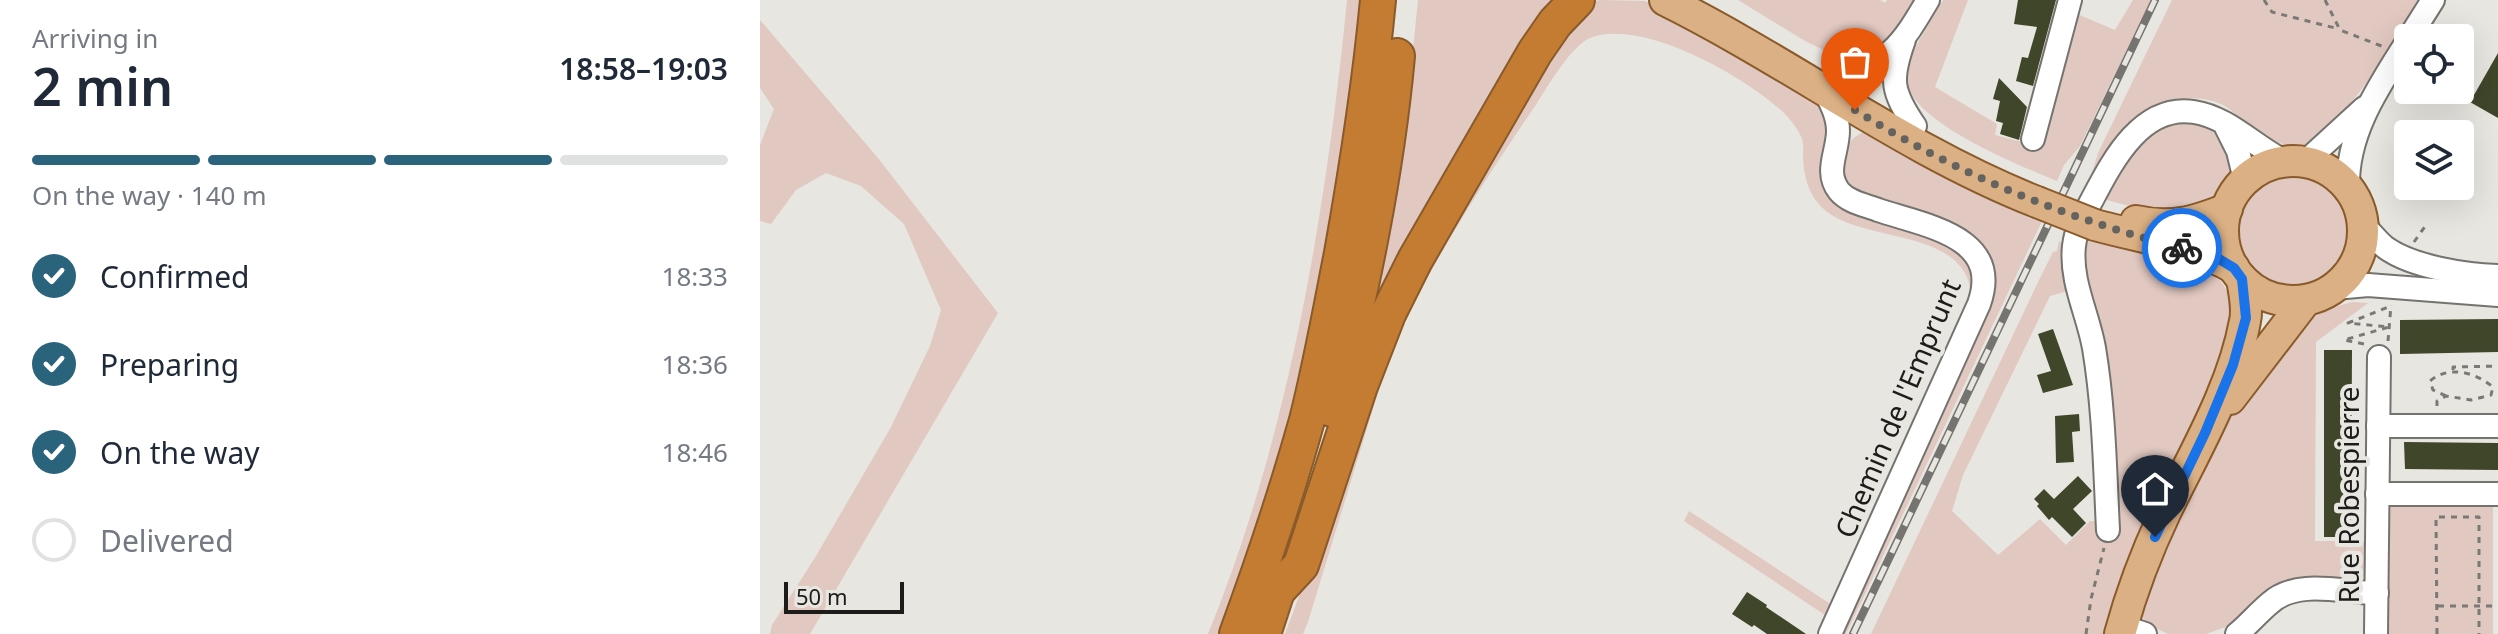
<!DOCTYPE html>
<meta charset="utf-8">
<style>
:root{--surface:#fff;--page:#f6f6f7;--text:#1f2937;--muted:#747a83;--line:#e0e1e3;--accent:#29637c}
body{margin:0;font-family:"Noto Sans",sans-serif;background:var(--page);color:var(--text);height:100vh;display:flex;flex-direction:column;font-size:30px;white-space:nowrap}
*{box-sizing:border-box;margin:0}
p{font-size:26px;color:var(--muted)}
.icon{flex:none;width:44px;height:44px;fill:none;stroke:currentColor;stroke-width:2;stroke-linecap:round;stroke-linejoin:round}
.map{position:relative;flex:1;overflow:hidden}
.details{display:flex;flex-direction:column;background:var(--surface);width:760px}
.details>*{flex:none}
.tools{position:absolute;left:1634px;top:24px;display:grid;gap:16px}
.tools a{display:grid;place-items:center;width:80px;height:80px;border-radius:8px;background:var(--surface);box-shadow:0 8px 32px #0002;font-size:40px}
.scale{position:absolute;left:24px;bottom:20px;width:120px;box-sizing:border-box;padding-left:8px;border:4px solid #1d1c1a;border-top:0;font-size:22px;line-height:28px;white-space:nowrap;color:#1d1c1a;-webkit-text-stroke:6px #e8e6e0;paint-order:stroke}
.pin{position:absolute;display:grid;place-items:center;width:68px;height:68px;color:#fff;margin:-82px -34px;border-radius:50% 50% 50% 0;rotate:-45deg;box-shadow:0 0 8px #0007}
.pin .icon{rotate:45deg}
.courier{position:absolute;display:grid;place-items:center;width:80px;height:80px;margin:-40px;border:6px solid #1a73e8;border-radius:50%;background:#fff;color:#222;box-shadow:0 2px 10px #0007}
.summary em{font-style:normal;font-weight:600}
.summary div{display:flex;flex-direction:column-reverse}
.summary{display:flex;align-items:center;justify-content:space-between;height:136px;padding:0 32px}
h1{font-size:52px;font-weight:600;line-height:60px}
.bar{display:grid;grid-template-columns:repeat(4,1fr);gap:12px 8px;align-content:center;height:96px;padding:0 32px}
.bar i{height:10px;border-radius:6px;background:var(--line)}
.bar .current{background:var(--accent)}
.bar p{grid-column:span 4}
ol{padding:0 32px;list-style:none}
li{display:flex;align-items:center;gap:24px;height:88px}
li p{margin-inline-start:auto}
li .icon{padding:8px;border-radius:50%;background:var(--accent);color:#fff;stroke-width:4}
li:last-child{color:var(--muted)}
li i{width:44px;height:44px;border:4px solid var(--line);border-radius:50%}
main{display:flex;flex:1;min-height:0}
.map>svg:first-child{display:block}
.green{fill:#e1c8c1}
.building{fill:#3f462a}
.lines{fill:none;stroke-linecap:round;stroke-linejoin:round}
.minor-casing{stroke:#75736e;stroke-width:26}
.major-casing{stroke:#895a2a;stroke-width:34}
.highway-casing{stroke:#895a2a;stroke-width:38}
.path{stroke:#7a7975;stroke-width:3;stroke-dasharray:6 6;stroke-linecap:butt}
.minor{stroke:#fff;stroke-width:22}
.major{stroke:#dbb084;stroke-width:30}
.highway{stroke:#c37c32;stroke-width:34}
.rail-casing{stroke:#757470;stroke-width:8}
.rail{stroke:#e8e6e0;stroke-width:5;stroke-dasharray:15;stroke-linecap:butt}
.major-bridge-casing{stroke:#895a2a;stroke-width:34;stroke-linecap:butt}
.major-bridge{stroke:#dbb084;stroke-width:30}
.done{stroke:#64635f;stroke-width:8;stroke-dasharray:0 14.4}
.route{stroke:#1a73e8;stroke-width:10}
.labels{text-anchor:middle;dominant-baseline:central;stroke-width:8;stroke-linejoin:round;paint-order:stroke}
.street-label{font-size:28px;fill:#1d1c1a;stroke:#e8e6e0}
</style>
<main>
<section class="details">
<div class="summary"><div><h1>2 min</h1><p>Arriving in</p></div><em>18:58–19:03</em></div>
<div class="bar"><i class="current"></i><i class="current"></i><i class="current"></i><i></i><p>On the way · 140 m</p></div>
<ol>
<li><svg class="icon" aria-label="check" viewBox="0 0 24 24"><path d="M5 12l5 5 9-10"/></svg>Confirmed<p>18:33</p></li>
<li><svg class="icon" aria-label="check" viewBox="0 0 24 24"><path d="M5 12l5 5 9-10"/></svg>Preparing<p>18:36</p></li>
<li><svg class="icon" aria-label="check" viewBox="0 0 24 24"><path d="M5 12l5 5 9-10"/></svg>On the way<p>18:46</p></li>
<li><i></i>Delivered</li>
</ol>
</section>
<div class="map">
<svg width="1738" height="634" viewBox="0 0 1738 634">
<rect width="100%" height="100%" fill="#e8e6e0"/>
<g class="green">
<path d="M587,0h13c-13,139 -37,278 -71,413 -19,75 -40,149 -69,221h-12c81,-198 118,-422 139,-634z"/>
<path d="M658,0h145l-195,331c27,-109 39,-220 50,-331z"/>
<path d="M839,0l46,1 50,24 131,84 3,75 107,51 40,32 -6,31c0,-5 0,-13 -2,-18 -18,-50 -105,-39 -142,-69 -17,-14 -22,-33 -23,-54 0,-5 1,-13 -1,-18 -2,-7 -11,-19 -17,-25 -37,-36 -143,-97 -195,-76 -19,8 -42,48 -53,65 -54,80 -108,162 -147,250l-82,269 -5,12h-18l136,-365 162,-263z"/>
<path d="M978,0h142l5,3 2,-3h30l-29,44 -43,24 -13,-4 4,-8 -31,-15z"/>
<path d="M1183,0h25l-33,87 62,37 -2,11 47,12 35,-133 38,16 18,-30h18l-71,146 -16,19 -7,16c-35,-15 -160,-63 -151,-110 4,-19 27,-53 37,-71z"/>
<path d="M1412,0h247l-7,16c-18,28 -76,117 -104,128 -17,7 -43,-5 -57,-16 -9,-7 -18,-18 -28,-23 -17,-8 -37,-9 -54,-2 -13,5 -64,57 -77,70l6,-20z"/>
<path d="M0,20l118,138 120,155 -188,321h-40l2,-9 44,-69 75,-129 39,-81 11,-36 -37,-86 -43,-38 -35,-13 -30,17 -25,34 -11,-3v-76l14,-36 -14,-21z"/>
<path d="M1413,120l20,1 22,7 18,36c-1,5 -2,13 -5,18 -28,44 -85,28 -125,17l32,-54 16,-13z"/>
<path d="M1104,132h9l171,85 -198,417h-10l152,-372 -129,-66 -21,-19c5,-20 5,-36 26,-45z"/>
<circle cx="1534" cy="232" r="59"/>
<path d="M1325,232l127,39c15,15 24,34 20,55 -5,35 -26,72 -41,103 -32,67 -68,131 -83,205h-237l169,-356 13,-26 4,-1 2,-10 5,4 4,46 -18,5 -87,179 -11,36 46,44 42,-36 26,26 24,-24h8l19,12 -6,-146 -8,-43 -21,-83z"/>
<path d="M1592,302l16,1 -52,39 -1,199h54v33l-6,4 -157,56h-38l-20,-10 -7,-9 5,-18 24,-60 38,-80 31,-57 55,-73 40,-20z"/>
<path d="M1625,501l108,1v132h-108z"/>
<path d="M929,511l143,94 -1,14 -147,-98z"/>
</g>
<g class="building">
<path d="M1258,0h38l-23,86 -17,-5 6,-24 6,1 9,-31 -23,-3z"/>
<path d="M1738,53v65l-28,-16z"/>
<path d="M1239,78l28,29 -8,33 -19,-6 3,-11 -7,-2 4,-20 -7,-2z"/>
<path d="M1738,319v33l-98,2v-34z"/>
<path d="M1293,329l20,56 -30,8 -6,-18 14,-4 -13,-37z"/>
<path d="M1564,350h28l-1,187h-27z"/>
<path d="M1319,414l1,17 -8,1 2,30 -18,1 -1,-47z"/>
<path d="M1644,442l94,1v27l-93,-1z"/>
<path d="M1318,476l14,15 -19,18 13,14 -14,14 -20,-20 -3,3 -12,-14 2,-2 -5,-5 10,-10 10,10z"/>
<path d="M987,592l20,13 -1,2 40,27h-39l-13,-9 -2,2 -20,-13z"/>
</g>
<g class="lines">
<g class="minor-casing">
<g id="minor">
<path d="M1649,38l24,-38"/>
<path d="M1144,40c-14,39 -13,51 11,86"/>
<path d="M1074,75c54,-8 68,-31 94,-75"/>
<path d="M1064,90c7,13 14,26 14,41 0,21 -14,41 1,60 9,11 26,14 39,19 47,16 125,26 101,94l-149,330"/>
<path d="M1466,127l12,24 7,29"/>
<path d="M1273,139l37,-139"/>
<path d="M1545,162l59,-54"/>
<path d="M1588,186c-1,-55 32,-101 60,-146"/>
<path d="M1604,226c8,7 14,16 22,22 27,19 79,27 112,28"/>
<path d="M1575,288l33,-3 130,10"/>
<path d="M1618,426h120"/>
<path d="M1617,494h121"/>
<path d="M1348,530c-3,-61 -4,-122 -14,-182 -6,-34 -24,-67 -20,-102 2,-18 11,-33 20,-50 20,-38 49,-92 100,-84 34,5 61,35 90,49"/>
<path d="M1362,626l23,8"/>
<path d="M1477,634c12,-10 21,-21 33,-31 28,-25 73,-10 107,-10"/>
<path d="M1616,634l3,-277"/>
</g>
</g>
<g class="major-casing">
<g id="major">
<path d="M905,0c127,63 240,150 372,202"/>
<circle cx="1533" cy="231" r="70"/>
<path d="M1376,221c36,8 58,1 91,-12"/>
<path d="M1335,225c46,13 98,19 139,43"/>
<path d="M1470,399l76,-99"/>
<path d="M1360,634c11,-41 27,-83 45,-121 29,-60 68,-125 80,-192 3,-13 -1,-29 -3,-42"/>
</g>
</g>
<g class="highway-casing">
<g id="highway">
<path d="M572,409c29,-116 54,-233 65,-353"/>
<path d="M517,591l24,-26 59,-179 28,-72 27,-54 120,-208 20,-29 22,-23"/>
<path d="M477,634c26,-71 50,-142 70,-214 14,-55 24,-111 35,-167 15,-84 28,-168 36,-253"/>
<path d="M503,634l17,-52"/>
</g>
</g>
<g class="path">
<path d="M1504,0l8,12 67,17"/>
<path d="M1565,0l15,30 44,17"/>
<path d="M1654,242l12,-17"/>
<path d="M1628,341l3,-36"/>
<path d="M1604,344l-20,-4 45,-13 -41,-4 43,-17"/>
<path d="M1693,370v-3l45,-1"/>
<path d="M1677,406v-5l9,-5 25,4 20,-5 2,-8c-18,-15 -44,-22 -63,-6l3,9 13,6"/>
<path d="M1678,606h60"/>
<path d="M1326,634l5,-35 13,-51"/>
<path d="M1677,634l-1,-117h43v117"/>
</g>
<use href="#minor" class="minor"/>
<use href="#major" class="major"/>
<use href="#highway" class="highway"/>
<g class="rail-casing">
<path id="rail" d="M1093,634l302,-634"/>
</g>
<use href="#rail" class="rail"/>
<g class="major-bridge-casing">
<path id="major-bridge" d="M1277,202l58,23"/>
</g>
<use href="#major-bridge" class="major-bridge"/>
</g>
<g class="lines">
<path class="done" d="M1095,110c104,65 209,108 327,138"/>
<path class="route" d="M1395,537l50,-104 28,-68 13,-47 -4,-39 -8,-11 -15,-9 -37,-11"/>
</g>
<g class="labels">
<g class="street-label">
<text transform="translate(1137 408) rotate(-67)">Chemin de l'Emprunt</text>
<text transform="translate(1588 495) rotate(-90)">Rue Robespierre</text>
</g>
</g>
</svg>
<div class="tools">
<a><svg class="icon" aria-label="locate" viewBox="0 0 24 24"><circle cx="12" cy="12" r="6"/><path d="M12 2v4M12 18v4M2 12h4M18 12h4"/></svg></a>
<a><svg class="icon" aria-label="layers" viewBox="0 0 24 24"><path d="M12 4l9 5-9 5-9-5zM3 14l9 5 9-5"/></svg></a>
</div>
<div class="scale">50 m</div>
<div class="pin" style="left:1095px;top:110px;background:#ea580c"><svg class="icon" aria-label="bag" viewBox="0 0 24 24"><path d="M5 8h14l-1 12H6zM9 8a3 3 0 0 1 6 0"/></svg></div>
<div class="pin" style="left:1395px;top:537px;background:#1f2937"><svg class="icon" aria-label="home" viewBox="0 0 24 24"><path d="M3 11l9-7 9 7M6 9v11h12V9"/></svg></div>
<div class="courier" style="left:1422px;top:248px"><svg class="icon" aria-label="bike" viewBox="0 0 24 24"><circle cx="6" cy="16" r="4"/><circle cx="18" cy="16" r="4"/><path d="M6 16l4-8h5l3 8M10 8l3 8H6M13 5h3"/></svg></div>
</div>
</main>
